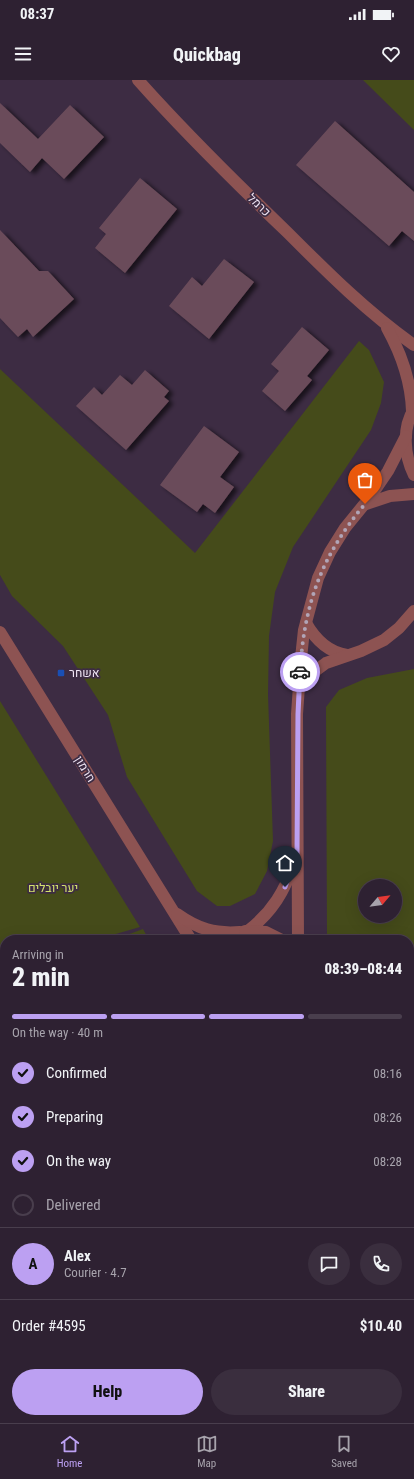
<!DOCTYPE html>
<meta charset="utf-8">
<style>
:root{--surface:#2e2132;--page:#3a2e3e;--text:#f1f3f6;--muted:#a7a3ac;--line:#493e4d;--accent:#bca0f2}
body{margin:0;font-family:"Roboto Condensed",Heebo,sans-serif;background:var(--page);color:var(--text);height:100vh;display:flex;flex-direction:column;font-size:15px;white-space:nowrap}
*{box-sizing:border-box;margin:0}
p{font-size:13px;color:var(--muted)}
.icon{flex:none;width:22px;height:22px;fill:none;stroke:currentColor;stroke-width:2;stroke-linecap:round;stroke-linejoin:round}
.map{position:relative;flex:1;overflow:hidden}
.sheet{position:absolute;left:0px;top:855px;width:414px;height:488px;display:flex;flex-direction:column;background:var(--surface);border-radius:16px 16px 0 0;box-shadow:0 4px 16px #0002,0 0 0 1px var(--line)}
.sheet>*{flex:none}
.needle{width:26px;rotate:61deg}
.tools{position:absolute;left:358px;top:799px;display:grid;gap:8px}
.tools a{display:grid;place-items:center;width:44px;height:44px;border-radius:50%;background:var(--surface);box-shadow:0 4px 16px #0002,0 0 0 1px var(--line);font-size:20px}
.pin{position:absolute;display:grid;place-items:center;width:34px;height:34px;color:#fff;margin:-41px -17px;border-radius:50% 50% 50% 0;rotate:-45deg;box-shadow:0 0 4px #0007}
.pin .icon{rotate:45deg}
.courier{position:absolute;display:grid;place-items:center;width:40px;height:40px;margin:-20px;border:3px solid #bca0f2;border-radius:50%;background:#fff;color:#222;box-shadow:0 1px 5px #0007}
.summary em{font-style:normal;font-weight:800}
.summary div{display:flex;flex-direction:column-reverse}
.summary{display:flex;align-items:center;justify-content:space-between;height:68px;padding:0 12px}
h1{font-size:26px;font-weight:800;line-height:30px}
.bar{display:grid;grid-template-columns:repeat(4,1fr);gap:6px 4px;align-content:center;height:48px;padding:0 12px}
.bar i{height:5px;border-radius:3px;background:var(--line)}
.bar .active{background:var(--accent)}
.bar p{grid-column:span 4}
.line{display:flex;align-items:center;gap:10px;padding:0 12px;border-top:1px solid var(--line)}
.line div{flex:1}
.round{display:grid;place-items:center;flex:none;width:42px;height:42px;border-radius:21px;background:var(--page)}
ol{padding:0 12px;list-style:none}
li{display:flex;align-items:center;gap:12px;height:44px}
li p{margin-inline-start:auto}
li .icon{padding:4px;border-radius:50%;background:var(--accent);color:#111;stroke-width:4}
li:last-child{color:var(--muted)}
li i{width:22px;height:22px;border:2px solid var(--line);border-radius:50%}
.cta{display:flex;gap:8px;margin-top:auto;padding:8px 12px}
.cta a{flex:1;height:46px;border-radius:24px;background:var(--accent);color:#111;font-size:16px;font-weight:800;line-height:46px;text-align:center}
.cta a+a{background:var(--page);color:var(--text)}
.status{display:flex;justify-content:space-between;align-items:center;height:28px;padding:0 20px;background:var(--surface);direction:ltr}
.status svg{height:11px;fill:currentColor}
header{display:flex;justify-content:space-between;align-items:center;height:52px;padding:0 12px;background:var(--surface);font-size:18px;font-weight:800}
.dock{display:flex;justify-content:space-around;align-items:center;height:56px;border-top:1px solid var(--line);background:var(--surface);font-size:11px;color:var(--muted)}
.dock a{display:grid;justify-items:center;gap:2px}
.dock .active{color:var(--accent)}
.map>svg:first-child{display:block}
.green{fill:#454b1a;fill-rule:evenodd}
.building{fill:#6b4c5a;filter:url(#shadow)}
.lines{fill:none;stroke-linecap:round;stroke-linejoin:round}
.lane{stroke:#8d5352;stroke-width:12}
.street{stroke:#8d5352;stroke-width:12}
.done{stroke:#b1a5b7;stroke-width:4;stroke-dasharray:0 7.2}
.route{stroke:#bca0f2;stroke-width:5}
.transit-dot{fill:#1a4fb4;stroke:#3d2c43;stroke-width:1.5}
.labels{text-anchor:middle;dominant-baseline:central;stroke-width:3.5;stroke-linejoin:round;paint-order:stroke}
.street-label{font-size:12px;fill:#f0e6f5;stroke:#3d2c43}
.poi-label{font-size:12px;fill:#f0e6f5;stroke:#3d2c43;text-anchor:start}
.park-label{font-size:12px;fill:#d2e26c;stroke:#3d2c43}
</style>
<div class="status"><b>08:37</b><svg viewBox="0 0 49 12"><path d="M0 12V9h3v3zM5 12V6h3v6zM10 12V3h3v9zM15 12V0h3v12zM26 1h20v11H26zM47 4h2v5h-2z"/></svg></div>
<header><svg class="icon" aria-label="menu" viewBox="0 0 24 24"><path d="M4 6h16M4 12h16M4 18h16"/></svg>Quickbag<svg class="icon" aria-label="heart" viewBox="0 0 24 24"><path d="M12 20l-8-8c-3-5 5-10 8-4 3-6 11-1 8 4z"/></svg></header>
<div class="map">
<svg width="414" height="1343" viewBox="0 0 414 1343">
<defs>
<filter id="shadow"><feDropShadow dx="4.5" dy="2.5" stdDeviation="2" flood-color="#0009"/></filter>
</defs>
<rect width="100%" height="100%" fill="#3d2c43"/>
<g class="green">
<path d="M363,0h51v50z"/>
<path d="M359,261l10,9 15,32 -3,21 -10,27 -78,117 -18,45 -6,44 -1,58 5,147 -6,30 -12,23 -25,12h-13l-20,-15 -70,-114 -19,-62 -45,-69 -51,-50 -12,-21v-206l195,184z"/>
<path d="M414,589v309l-5,4v-42h-82l-1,-233 13,-17 28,-12zM365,806h30v30h-30z"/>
<path d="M0,621l140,226 -45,13h-90v27l-5,1z"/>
<path d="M143,849l6,11h-36z"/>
<path d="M5,899v439h347l4,5h-356v-442z"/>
</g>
<g class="building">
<path d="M0,23l38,36 32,-34 34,32 -40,42 -22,-21 -12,14 -30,-29z"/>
<path d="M335,41l79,71v49l-12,-10 -13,15 -93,-81z"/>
<path d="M140,98l37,31 -52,64 -30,-25 11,-14 -7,-6z"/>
<path d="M0,150l39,41h9l26,28 -41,38 -6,-8 -9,8 -18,-19z"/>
<path d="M224,179l30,23 -45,57 -40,-33 23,-29 10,9z"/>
<path d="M302,247l27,23 -22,26 5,4 -27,31 -23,-20 17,-20 -8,-7z"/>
<path d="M145,290l24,21 -5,6 5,4 -43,49 -50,-44 18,-19 8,8 18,-20 12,10z"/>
<path d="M204,346l35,26 -19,25 14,10 -19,26 -12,-9 -6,8 -37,-27z"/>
</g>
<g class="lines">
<g class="lane">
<path d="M306,543c9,16 21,29 41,32"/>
<path d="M299,603l27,-20 35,-12 23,-11 15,-12 15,-17"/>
</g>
<g class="street">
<path d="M138,0c47,53 98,103 149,152 40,40 81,81 127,113"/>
<path d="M387,248c15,27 24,53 25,83"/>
<path d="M414,329c-12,19 -10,46 0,66"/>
<path d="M366,424l24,-8 24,-2"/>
<path d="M0,552l191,308"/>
<path d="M177,834c21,15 38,20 63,18"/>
<path d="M249,850c23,-18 36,-39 45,-67"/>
<path d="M245,851l21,1 16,8"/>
<path d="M298,860l-1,-226 4,-56 3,-28 14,-52 12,-26 15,-24 26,-32 17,-25 18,-35"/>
<path d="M409,1137l5,5"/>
</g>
</g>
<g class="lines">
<path class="done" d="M300,592c4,-67 21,-116 65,-168"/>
<path class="route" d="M285,807l12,-33 1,-140 2,-42"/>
</g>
<rect class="transit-dot" x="57" y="589" width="8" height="8" rx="2"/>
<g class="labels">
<g class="street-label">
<text transform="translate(259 125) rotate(44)">כרמל</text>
<text transform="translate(85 689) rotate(58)">חרמון</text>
</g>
<g class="poi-label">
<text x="69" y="593">אשחר</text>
</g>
<g class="park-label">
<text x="53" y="808">יער יובלים</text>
</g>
</g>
</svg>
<div class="tools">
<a><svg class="needle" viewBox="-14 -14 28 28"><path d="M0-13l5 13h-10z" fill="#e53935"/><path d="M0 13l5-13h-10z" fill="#a7a3ac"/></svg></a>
</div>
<div class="pin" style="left:365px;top:424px;background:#ea580c"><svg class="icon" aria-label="bag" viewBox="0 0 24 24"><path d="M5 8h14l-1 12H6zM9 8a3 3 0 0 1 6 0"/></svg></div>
<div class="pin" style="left:285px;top:807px;background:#1f2937"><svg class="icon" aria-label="home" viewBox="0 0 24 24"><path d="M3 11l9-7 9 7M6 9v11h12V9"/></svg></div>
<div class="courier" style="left:300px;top:592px"><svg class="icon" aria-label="car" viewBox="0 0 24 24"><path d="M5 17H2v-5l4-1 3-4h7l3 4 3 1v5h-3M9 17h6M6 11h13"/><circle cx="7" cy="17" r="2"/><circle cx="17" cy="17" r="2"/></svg></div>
<section class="sheet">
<div class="summary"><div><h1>2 min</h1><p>Arriving in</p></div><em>08:39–08:44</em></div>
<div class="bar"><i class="active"></i><i class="active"></i><i class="active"></i><i></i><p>On the way · 40 m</p></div>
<ol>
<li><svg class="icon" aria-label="check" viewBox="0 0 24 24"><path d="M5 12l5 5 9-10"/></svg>Confirmed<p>08:16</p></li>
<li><svg class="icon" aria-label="check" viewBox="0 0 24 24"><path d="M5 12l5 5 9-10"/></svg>Preparing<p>08:26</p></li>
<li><svg class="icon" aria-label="check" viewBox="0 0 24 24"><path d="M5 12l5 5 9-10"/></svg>On the way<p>08:28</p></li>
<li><i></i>Delivered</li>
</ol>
<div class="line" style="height:72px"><b class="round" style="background:var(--accent);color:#111">A</b><div><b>Alex</b><p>Courier · 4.7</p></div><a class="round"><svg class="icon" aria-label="chat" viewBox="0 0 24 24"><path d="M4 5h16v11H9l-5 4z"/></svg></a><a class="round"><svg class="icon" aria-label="phone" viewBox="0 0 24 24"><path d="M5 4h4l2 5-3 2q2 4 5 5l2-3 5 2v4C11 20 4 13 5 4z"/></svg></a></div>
<div class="line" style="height:52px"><div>Order #4595</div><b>$10.40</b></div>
<div class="cta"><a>Help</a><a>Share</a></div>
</section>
</div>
<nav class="dock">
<a class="active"><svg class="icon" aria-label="home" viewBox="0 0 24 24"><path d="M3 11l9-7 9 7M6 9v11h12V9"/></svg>Home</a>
<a><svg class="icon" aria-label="map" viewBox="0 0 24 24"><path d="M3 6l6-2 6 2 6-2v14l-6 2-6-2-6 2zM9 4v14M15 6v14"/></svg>Map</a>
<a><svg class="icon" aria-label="saved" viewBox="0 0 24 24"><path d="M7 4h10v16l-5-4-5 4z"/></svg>Saved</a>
</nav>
